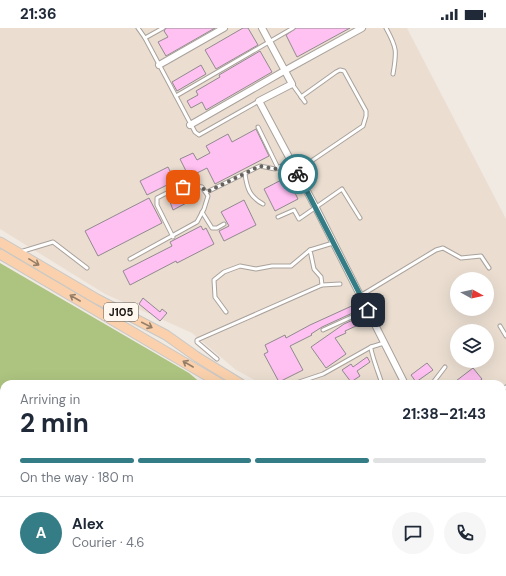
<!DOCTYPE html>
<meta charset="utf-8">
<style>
:root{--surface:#fff;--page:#f6f6f7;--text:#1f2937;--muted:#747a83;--line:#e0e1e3;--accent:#357d86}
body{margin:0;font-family:"DM Sans",sans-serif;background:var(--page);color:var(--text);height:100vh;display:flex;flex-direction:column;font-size:15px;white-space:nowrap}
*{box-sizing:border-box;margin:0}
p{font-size:13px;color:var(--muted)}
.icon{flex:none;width:22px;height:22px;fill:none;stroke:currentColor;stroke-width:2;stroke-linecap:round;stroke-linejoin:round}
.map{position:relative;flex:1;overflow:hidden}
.sheet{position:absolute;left:0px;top:352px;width:506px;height:196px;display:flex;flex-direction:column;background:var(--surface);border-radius:12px 12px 0 0;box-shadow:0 4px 16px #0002}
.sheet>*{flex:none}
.needle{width:26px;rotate:98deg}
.controls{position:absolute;left:450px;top:244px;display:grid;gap:8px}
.controls a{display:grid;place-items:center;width:44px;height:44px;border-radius:50%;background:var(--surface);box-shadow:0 4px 16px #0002;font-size:20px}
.pin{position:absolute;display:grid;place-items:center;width:34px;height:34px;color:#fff;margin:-17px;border-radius:8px;box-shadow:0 2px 6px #0006}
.courier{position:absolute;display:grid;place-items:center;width:40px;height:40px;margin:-20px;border:3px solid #357d86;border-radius:50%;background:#fff;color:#222;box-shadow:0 1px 5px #0007}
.headline em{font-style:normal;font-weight:700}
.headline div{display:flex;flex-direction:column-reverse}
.headline{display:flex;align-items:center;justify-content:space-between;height:68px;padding:0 20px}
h1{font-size:26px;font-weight:700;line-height:30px}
.bar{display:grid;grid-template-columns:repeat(4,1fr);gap:6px 4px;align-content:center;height:48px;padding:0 20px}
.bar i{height:5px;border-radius:3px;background:var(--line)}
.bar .current{background:var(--accent)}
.bar p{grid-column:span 4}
.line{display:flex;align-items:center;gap:10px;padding:0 20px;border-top:1px solid var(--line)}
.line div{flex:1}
.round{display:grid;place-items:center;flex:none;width:42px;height:42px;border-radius:21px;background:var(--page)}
.status{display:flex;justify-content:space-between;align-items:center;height:28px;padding:0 20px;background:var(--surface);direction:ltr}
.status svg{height:11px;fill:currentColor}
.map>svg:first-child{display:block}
.built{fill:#ebded1;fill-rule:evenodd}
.green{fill:#adc480}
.building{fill:#ffc0f2;stroke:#91898f}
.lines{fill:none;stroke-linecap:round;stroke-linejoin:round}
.service-casing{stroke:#a9a29c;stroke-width:5}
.minor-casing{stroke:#a9a29c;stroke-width:8}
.primary-casing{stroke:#c8c8c7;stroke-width:11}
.service{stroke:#fff;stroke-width:3}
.minor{stroke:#fff;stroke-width:6}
.primary{stroke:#fad1ac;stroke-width:9}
.oneway{stroke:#957e68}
.done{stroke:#65625d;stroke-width:4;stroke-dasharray:0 7.2}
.route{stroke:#357d86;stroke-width:5}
.labels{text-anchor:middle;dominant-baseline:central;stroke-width:4;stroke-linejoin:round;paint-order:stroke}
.shield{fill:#fff8f0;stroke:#5f5b57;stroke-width:1}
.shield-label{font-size:11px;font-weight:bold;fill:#1a1815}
</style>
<div class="status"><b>21:36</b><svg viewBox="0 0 49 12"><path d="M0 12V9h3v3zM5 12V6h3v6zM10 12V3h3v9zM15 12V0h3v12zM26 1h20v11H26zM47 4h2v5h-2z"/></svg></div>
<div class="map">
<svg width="506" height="548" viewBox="0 0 506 548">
<rect width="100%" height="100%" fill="#f1eae3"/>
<g class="built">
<path d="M0,0h407l99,191v306l-4,-3v-138h-240l-26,-14 -44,-37 -87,-39 -105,-65zM457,251h30v30h-30zM457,303h30v30h-30z"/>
<path d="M453,544h48l2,4h-43z"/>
</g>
<path class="green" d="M0,235l189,110 13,11h-198v188h449l7,4h-460z"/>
<g class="building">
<path d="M166,0h49l-49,28 -8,-14 10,-5 -4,-6z"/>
<path d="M243,0h5l10,17 -42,24 -11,-19z"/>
<path d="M296,0h54l-53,29 -11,-22z"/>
<path d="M260,23l12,21 -66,38 -4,-8 -11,6 -4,-7 11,-6 -2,-4 24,-14 -1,-2z"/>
<path d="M201,37l5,9 -29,17 -5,-9z"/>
<path d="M256,101l13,27 -54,28 -8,-16 -18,9 -9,-18 13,-6 4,7 13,-7 -4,-7 22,-12 4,8z"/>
<path d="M168,139l7,14 -28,14 -7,-14z"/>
<path d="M287,149l11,22 -23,12 -11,-22z"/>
<path d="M194,162l4,7 -25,13 -3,-8z"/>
<path d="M149,170l13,25 -64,33 -13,-25z"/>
<path d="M244,172l12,25 -32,16 -5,-10 10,-5 -8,-14z"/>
<path d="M201,198l2,4 3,-2 8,16 -37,19 -1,-2 -46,24 -7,-14 49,-25 -2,-4z"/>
<path d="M143,270l17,14 2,-3 5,4 -7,8 -21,-17z"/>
<path d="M356,276l3,6 -37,17 -11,7 1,1 -22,11 13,24 -24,12 -15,-28 4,-2 -3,-7 20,-10 1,3 24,-13z"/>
<path d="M353,292l3,6 -11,5 1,2 -11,5 11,16 -20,14 -15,-21 33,-23z"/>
<path d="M367,329l3,5 -13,9 3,5 -9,6 -9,-12 9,-6 2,3z"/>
<path d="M427,335l6,7 -17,12 -5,-7z"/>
<path d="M473,340l9,11 -6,5h-24z"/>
</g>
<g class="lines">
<g class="service-casing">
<g id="service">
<path d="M138,0l7,10 50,94 4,3 60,-34"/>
<path d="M386,0c11,20 11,23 7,46"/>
<path d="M145,10l18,-10"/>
<path d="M292,56l13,18"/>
<path d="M176,68l117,-68"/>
<path d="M301,69l35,-25 4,-2 4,1 22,40v5l-3,10 -56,38"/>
<path d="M258,99l20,41"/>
<path d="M245,146c2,15 5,23 18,30"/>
<path d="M207,164l53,-26 15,3 17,-8"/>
<path d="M202,184l10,16h5l7,-4"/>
<path d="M278,189l16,-7 5,9 43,-30 18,29"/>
<path d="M20,224l33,-10 34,26"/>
<path d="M130,231l67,-37 7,-13 4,-13 -6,-9c-16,-4 -32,4 -45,11v7l16,32"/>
<path d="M322,257l18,-1"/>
<path d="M360,268l76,-46 7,-2 18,10 20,-2 8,12"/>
<path d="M226,284l-11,-15 -1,-17 10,-8 16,-6 16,3 16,-3h19l19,-16"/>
<path d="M500,298l6,10"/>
<path d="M323,302l44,-20"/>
<path d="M217,331l-20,-17v-2l125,-55 -1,-8 -7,-8 -4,-19 23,-7"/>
<path d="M293,356l30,-10 48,-27"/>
<path d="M382,356c-2,-7 -12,-33 -11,-37l13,-4"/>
<path d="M432,356l13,-17"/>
<path d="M502,362l4,-3"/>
<path d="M502,493l4,-2"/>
<path d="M367,544l3,4"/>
<path d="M498,544l1,4"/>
</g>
</g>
<g class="minor-casing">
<g id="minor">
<path d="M262,0l30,56 -33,17 57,107 89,176"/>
<path d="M159,37l65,-37"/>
<path d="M190,97l94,-54 78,-43"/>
</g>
</g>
<g class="primary-casing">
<g id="primary">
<path d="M0,214l97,57 69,36 31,22 44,27"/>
<path d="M0,226l221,130"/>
<path d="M502,505l4,2"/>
<path d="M502,515l4,3"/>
</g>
</g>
<use href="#service" class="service"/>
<use href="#minor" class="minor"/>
<use href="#primary" class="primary"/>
</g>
<defs><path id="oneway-shaft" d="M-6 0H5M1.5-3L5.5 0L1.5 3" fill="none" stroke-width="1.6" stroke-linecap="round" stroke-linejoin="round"/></defs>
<g class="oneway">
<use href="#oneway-shaft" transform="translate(34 234) rotate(31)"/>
<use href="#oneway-shaft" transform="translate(75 270) rotate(-150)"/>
<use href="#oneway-shaft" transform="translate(147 297) rotate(27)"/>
<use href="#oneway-shaft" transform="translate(188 336) rotate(-150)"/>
</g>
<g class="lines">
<path class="done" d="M183,159c11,-2 16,-3 24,5l53,-26 15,3 17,-8 6,13"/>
<path class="route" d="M298,146l70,136"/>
</g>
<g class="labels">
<rect class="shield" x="104" y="275" width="34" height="18" rx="3"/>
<g class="shield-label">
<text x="121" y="284">J105</text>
</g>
</g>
</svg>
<div class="controls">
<a><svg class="needle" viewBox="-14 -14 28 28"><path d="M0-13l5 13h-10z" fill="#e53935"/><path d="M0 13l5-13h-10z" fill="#747a83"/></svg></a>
<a><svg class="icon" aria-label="layers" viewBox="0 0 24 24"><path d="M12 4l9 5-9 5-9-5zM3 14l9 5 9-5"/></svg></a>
</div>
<div class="pin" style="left:183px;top:159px;background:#ea580c"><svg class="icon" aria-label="bag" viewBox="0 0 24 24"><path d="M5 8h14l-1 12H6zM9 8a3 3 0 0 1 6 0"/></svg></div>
<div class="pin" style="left:368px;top:282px;background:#1f2937"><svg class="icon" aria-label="home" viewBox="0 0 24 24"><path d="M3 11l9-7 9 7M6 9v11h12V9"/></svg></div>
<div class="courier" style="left:298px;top:146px"><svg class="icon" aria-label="bike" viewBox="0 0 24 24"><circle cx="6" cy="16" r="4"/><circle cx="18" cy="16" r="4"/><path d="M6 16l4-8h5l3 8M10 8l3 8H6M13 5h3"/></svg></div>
<section class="sheet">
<div class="headline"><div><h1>2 min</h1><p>Arriving in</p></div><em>21:38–21:43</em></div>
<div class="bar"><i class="current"></i><i class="current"></i><i class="current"></i><i></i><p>On the way · 180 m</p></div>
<div class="line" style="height:72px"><b class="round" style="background:var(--accent);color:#fff">A</b><div><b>Alex</b><p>Courier · 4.6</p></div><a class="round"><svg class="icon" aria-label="chat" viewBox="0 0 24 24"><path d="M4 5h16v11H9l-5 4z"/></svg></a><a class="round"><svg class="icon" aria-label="phone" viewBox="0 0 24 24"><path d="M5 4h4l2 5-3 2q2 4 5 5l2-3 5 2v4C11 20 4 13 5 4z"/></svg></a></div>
</section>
</div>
